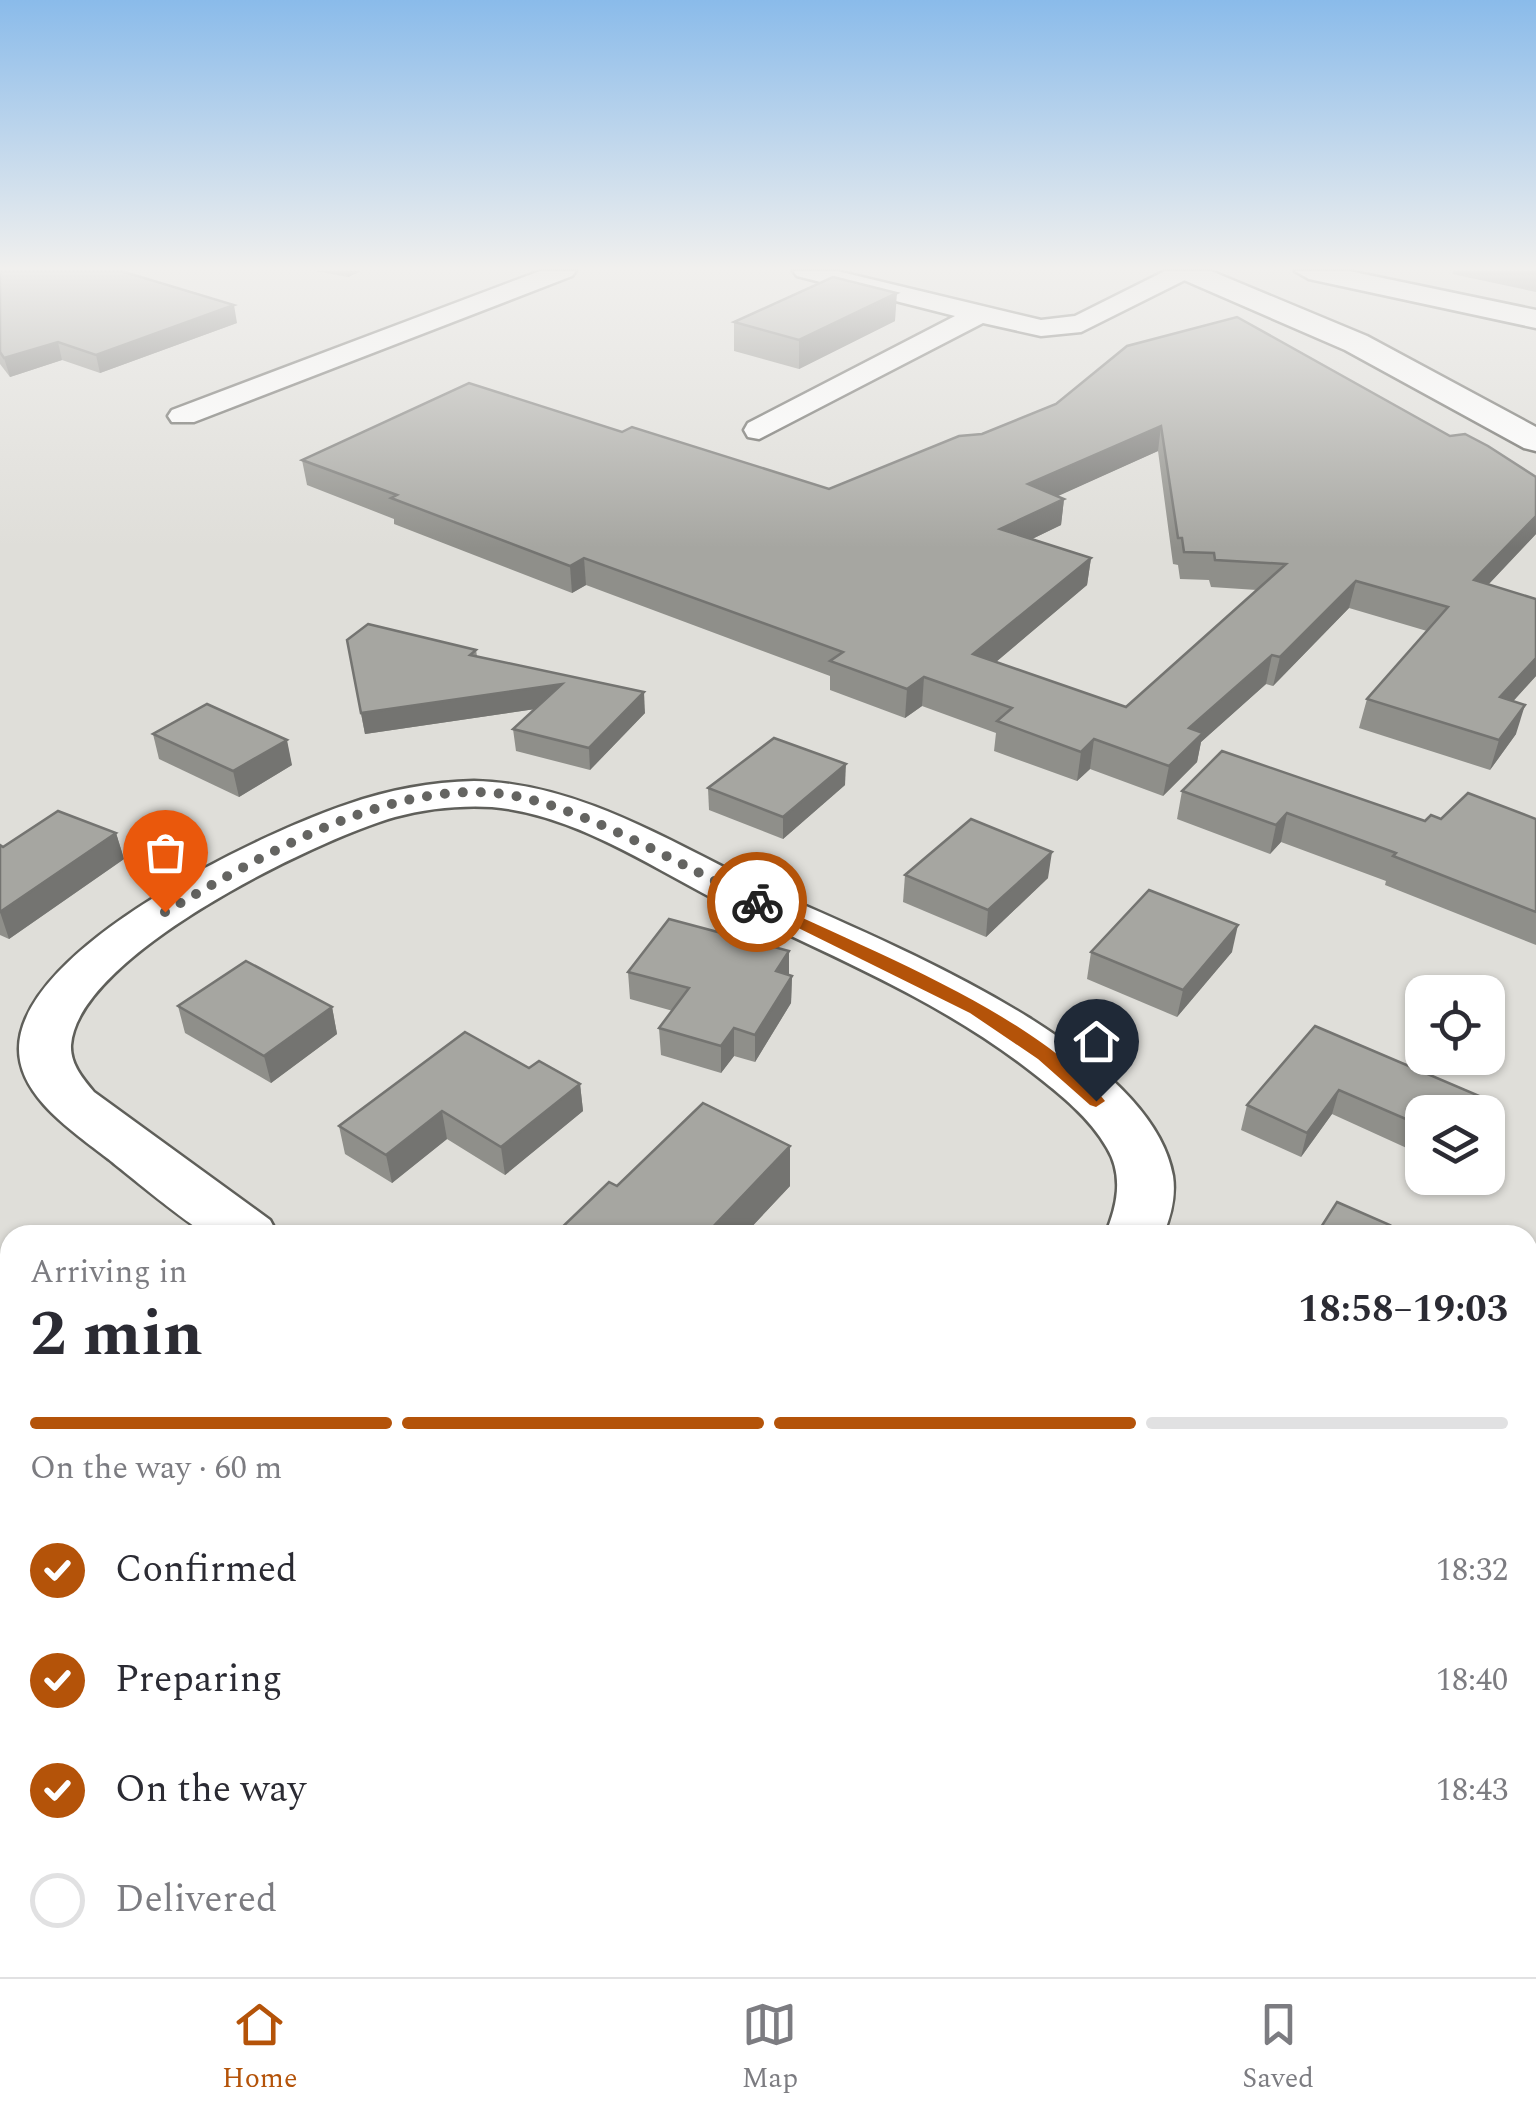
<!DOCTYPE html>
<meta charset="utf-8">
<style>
:root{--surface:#fff;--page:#f7f7f7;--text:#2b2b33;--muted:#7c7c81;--line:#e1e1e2;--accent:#b45309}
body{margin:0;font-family:Spectral,serif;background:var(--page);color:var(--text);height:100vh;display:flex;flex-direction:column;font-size:38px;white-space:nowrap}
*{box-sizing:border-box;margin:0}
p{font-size:32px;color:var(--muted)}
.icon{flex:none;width:55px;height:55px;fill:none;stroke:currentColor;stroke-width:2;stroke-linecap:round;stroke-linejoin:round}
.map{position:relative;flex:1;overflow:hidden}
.details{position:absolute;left:0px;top:1225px;width:1538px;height:752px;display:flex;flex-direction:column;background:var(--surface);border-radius:30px 30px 0 0;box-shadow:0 2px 8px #0004}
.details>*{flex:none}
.buttons{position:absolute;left:1405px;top:975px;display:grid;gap:20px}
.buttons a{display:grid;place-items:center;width:100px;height:100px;border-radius:20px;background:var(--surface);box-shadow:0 2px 8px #0004;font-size:50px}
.pin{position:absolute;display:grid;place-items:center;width:85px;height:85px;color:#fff;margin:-102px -42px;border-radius:50% 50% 50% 0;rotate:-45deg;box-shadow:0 0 10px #0007}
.pin .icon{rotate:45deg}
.courier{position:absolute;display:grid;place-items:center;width:100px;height:100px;margin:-50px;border:8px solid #b45309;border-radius:50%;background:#fff;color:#222;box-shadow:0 2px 12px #0007}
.headline em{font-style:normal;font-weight:700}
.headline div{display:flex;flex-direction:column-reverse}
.headline{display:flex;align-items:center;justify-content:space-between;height:170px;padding:0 30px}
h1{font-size:65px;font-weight:700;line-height:75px}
.bar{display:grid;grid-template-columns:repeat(4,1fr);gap:15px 10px;align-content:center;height:120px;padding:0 30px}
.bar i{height:12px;border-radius:8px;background:var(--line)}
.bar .selected{background:var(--accent)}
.bar p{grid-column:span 4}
ol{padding:0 30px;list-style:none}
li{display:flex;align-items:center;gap:30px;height:110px}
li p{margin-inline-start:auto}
li .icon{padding:10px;border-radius:50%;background:var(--accent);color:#fff;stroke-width:4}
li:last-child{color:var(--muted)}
li i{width:55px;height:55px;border:5px solid var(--line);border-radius:50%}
.menu{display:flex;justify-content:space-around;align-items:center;height:140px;border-top:2px solid var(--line);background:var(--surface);font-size:28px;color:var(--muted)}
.menu a{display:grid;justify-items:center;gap:5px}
.menu .selected{color:var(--accent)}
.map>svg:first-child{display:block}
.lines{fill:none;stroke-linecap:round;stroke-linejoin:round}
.street-casing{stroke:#5f5f5a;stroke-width:5}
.secondary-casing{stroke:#5f5f5a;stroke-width:5}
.primary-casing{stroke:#5f5f5a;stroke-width:5}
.street{fill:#fff;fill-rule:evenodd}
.secondary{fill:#fff;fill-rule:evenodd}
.primary{fill:#fff;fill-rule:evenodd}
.wall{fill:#8f8f8a;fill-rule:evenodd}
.shaded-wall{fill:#747471}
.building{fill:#a6a6a1;stroke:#747471;stroke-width:2.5;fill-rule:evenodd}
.route{fill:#b45309}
.done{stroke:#646461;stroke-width:10;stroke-dasharray:0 18}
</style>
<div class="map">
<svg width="1536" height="1977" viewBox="0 0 1536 1977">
<rect width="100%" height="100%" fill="#dfded9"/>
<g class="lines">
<g class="street-casing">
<g id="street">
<path d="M540,271h36l-4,5 -378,146h-22l-4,-6 4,-6z"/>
<path d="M793,271h44l204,49 34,-4 90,-45h32l-4,5 -112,56 -40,4 -58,-13 -224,116 -11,-2 -4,-7 4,-7 207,-107 -158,-40z"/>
<path d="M474,781c108,2 202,65 296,109 108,49 381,156 403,286 3,21 -2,40 -10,59h-58c12,-28 19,-59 2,-87 -17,-30 -47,-54 -74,-75 -93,-73 -200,-116 -305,-167 -74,-37 -152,-92 -236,-99 -32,-2 -67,2 -97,10 -80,23 -317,138 -324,228 -1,19 12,34 23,47l176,128 8,15c-20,0 -48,5 -68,0 -15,-4 -86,-64 -103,-77 -33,-26 -88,-61 -88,-109 0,-102 245,-217 329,-245 40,-14 83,-22 126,-23z"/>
<path d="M1536,1288v55l-8,2v-54z"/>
<path d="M1137,1968h85l-4,9h-85z"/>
</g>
</g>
<g class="secondary-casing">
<path id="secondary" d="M1295,271h54l187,39v18l-227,-49z"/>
</g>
<g class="primary-casing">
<path id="primary" d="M1173,271h38l156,65 169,91v24l-12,-3 -179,-98 -168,-73z"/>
</g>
<use href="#street" class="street"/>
<use href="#secondary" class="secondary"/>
<use href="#primary" class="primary"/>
</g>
<g class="wall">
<path d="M0,271l237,52 -137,50 -38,-13 -52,17 -10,-13z"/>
<path d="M315,271h46l-13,6z"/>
<path d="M1453,271h83v21l-84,-18z"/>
<path d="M895,321l-96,48 -65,-18v-29z"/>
<path d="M1127,346l409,188 -48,51 48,91 -23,25 3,33 -26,36 -131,-42 8,-29 60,-68 -78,-23 -76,78 -7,-2 -65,58 -4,20 -34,34 -73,-27 -13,12 -83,-30 2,-18 -74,-27 -17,12 -75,-28v-14l-244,-91 -14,8 -178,-69v-5l-87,-34 -5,-25 320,-28 207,57 153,-55 74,-30zM1158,451l15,113 5,1 2,14 29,1 2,7 46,3 -131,117 -130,-45 91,-77 4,-27 -59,-19 29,-14 3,-26 -7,-3z"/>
<path d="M347,640l129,10 1,6 168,57 -55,57 -74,-19 -3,-22 22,-20 -170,25z"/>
<path d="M153,734l139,31 -53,32 -80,-38z"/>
<path d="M845,785l-62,54 -74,-29 -1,-22z"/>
<path d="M1182,791l243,30 16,-2h95v126l-151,-60 1,-4 -105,-39 -11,12 -93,-35z"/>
<path d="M116,833l8,26 -115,80 -9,-4v-90l3,2z"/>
<path d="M905,875l143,3 -62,59 -83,-35z"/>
<path d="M1091,952h141l-55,65 -90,-38z"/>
<path d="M628,972l161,3 3,1 -1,27 -36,59 -21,-6 -13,17 -60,-18 -2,-27 14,-17 -43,-12z"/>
<path d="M178,1006l154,1 5,27 -66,49 -86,-50z"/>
<path d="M1315,1026l107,86v43l-90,-41 -31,43 -60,-27 6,-25z"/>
<path d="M529,1068l51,16 3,27 -78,64 -58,-36 -55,44 -47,-29 -6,-28z"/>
<path d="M790,1146v40l-46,49h-190l63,-49z"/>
</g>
<g class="shaded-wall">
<path d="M347,271h14l-13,6z"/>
<path d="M897,293l-2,28 -96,48v-29z"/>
<path d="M234,305l3,18 -137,50 -4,-18z"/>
<path d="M58,342l4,18 -52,17 -6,-19z"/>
<path d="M1161,426l-3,25 -133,60 3,-27z"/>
<path d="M1064,499l-3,26 -64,31 3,-27z"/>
<path d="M1536,516v18l-70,74 8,-28z"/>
<path d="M584,558l2,27 -14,8 -2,-27z"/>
<path d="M1091,558l-4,27 -116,98 2,-29z"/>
<path d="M1356,581l-7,27 -76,78 7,-29z"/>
<path d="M1272,655l-6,29 -65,58 -4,20 -34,34 6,-30 20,-38z"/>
<path d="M1536,658v18l-45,50 9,-29z"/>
<path d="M924,677l-2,29 -17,12 2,-29z"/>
<path d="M562,684l1,21 -198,29 -4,-21z"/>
<path d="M644,692l1,21 -55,57 -1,-22z"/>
<path d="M1525,705l-9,29 -26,36 9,-30z"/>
<path d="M1094,739l-4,30 -13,12 4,-29z"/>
<path d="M287,740l5,25 -53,32 -6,-26z"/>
<path d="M846,764l-1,21 -62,54v-22z"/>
<path d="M1287,813l-6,29 -11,12 6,-29z"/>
<path d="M116,833l8,26 -115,80 -9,-27z"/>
<path d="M1052,852l-4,26 -62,59 2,-27z"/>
<path d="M1238,925l-6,27 -55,65 6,-27z"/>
<path d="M789,951v27l-13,-7z"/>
<path d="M792,976l-1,27 -36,59v-27z"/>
<path d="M332,1007l5,27 -66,49 -7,-27z"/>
<path d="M734,1028v28l-13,17v-27z"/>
<path d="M580,1084l3,27 -78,64 -4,-28z"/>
<path d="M1339,1090l-7,24 -31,43 6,-24z"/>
<path d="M442,1111l5,28 -55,44 -6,-28z"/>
<path d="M790,1146v40l-46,49h-37v-2z"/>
<path d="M10,1452v38l-8,6 -2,-3v-33z"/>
</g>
<g class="building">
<path d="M0,271h121l113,34 -138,50 -38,-13 -54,16 -4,-6z"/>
<path d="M833,277l64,16 -98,47 -65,-18z"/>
<path d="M1237,317l213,119 15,-2 23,12 48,31v39l-62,64 62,19v59l-36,39 25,8 -26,35 -132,-41 81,-92 -92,-26 -76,76 -8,-2 -83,73 14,5 -34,33 -75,-27 -13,13 -84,-31 15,-13 -88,-31 -17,12 -77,-28 13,-9 -259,-94 -14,8 -179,-68 6,-3 -95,-35 167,-77 153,49 10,-5 197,62 130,-53 23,-2 74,-30 71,-58zM1161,426l17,112h4l2,14 30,1 1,7 71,4 -160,143 -153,-53 118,-96 -91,-29 64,-30 -36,-15z"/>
<path d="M368,624l108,26 -6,5 174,37 -55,56 -76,-19 49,-45 -201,29 -14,-73z"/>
<path d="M207,704l80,36 -54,31 -80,-37z"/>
<path d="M774,738l72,26 -63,53 -75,-29z"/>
<path d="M1222,751l203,70 6,-6 10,4 27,-26 68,26v93l-143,-56 3,-3 -109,-40 -11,12 -94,-34z"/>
<path d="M58,811l58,22 -116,79v-67l3,2z"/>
<path d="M971,819l81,33 -64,58 -83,-35z"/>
<path d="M1149,890l89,35 -55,65 -92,-38z"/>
<path d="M669,919l120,32 -13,20 16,5 -37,59 -21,-7 -13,18 -62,-18 30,-40 -61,-16z"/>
<path d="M246,961l86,46 -68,49 -86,-50z"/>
<path d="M1315,1026l169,72 -10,14h-52v14l-83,-36 -32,43 -60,-28z"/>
<path d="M465,1032l64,36 10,-7 41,23 -79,63 -59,-36 -56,44 -47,-29z"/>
<path d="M703,1103l87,43 -83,87 -9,-5 -7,7h-137l55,-53 8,4z"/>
<path d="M1337,1202l53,23 -5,10h-69z"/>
<path d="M10,1377v75l-10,8v-75z"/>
</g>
<linearGradient id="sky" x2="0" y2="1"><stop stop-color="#8abbea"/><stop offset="0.49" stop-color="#f1f0ee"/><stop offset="1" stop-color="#f1f0ee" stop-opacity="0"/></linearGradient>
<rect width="1536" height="548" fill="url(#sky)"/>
<path class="route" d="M752,899h10c97,47 279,117 343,202l-9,6 -6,-2 -52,-46 -68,-46 -218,-108z"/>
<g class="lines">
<path class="done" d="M165,912c98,-57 236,-141 355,-115 74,16 168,72 237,105"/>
</g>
</svg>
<div class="buttons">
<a><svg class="icon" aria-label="locate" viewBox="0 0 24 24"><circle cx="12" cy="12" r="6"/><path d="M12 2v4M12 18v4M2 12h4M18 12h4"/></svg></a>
<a><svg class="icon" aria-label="layers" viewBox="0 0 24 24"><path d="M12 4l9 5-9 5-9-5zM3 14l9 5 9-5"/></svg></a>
</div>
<div class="pin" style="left:165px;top:912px;background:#ea580c"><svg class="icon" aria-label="bag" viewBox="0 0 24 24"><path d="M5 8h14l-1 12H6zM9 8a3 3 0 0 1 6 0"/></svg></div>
<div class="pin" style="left:1096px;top:1101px;background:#1f2937"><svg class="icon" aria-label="home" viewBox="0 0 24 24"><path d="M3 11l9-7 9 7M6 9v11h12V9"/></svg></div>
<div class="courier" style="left:757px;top:902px"><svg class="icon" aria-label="bike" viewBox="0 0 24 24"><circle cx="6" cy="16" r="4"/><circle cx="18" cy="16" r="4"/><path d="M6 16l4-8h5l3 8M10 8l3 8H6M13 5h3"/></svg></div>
<section class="details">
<div class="headline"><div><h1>2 min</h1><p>Arriving in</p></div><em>18:58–19:03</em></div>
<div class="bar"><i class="selected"></i><i class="selected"></i><i class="selected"></i><i></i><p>On the way · 60 m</p></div>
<ol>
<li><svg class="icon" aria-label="check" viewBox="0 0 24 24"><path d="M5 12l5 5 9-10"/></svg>Confirmed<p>18:32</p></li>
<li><svg class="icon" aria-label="check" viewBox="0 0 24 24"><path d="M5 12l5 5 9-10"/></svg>Preparing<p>18:40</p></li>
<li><svg class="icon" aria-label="check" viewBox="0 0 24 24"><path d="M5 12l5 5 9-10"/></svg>On the way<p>18:43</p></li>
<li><i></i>Delivered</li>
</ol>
</section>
</div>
<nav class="menu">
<a class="selected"><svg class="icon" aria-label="home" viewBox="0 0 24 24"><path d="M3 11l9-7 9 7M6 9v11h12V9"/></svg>Home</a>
<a><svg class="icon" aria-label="map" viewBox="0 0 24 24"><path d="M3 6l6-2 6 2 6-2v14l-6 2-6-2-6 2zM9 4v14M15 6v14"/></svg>Map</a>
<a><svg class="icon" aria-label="saved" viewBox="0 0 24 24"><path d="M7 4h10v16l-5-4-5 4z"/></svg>Saved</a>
</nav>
